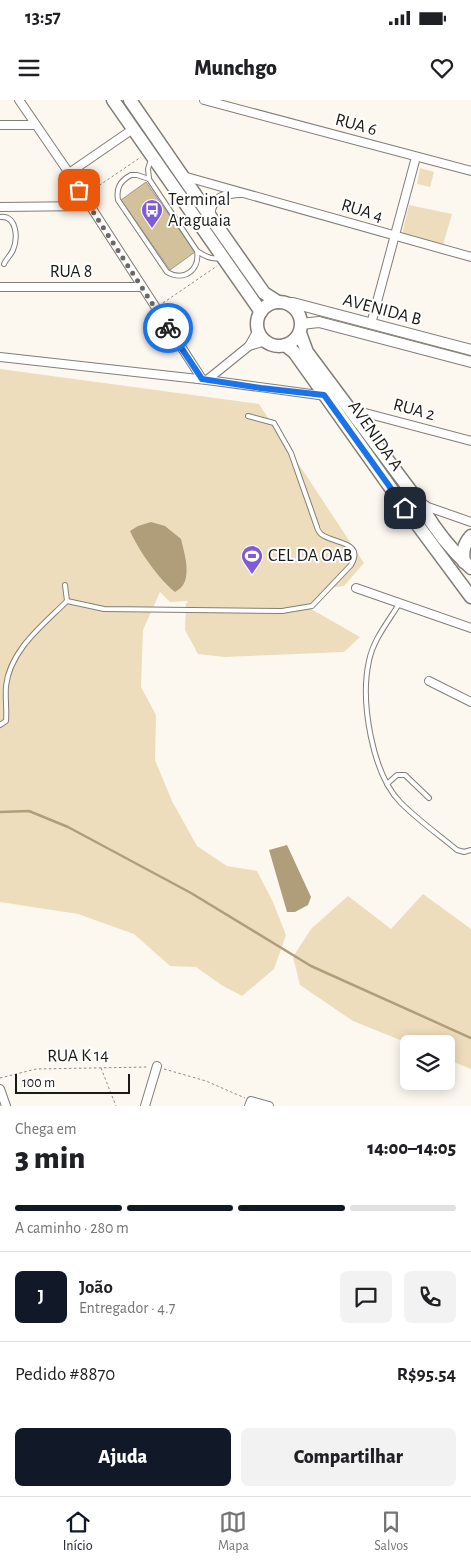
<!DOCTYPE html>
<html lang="pt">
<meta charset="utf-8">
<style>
:root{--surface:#fff;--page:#f2f2f2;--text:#202124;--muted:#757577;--line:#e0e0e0;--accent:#111827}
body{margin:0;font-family:"Alegreya Sans",sans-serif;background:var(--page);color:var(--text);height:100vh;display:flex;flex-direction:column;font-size:19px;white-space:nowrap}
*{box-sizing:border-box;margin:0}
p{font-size:16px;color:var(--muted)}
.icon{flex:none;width:28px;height:28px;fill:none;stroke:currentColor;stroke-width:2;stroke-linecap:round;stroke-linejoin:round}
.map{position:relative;height:1006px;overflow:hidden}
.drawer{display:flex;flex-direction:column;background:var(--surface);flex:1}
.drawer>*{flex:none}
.buttons{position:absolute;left:400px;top:935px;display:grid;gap:10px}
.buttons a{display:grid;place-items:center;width:55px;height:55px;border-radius:8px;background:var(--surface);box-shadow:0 2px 12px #0003;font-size:25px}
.scale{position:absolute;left:15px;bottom:12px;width:115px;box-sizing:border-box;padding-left:5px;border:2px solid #1b1a17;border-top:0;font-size:14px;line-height:18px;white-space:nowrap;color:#1b1a17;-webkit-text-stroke:4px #fff;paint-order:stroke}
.pin{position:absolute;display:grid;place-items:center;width:42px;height:42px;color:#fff;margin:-21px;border-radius:10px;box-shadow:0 2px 8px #0006}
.courier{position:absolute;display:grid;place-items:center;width:50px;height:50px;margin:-25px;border:4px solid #1a73e8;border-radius:50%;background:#fff;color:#222;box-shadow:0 1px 6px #0007}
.overview em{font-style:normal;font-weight:800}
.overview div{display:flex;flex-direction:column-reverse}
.overview{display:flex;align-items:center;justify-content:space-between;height:85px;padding:0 15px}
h1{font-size:32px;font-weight:800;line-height:38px}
.bar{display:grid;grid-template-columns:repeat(4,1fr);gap:8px 5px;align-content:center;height:60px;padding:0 15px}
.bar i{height:6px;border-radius:4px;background:var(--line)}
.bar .current{background:var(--accent)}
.bar p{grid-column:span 4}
.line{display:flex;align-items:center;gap:12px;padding:0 15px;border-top:1px solid var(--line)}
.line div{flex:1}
.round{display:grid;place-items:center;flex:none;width:52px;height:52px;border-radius:8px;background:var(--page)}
.action{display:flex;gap:10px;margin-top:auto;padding:10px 15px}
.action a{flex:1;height:58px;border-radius:8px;background:var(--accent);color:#fff;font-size:20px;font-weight:800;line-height:58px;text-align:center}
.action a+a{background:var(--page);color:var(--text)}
.status{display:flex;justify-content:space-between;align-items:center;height:35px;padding:0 25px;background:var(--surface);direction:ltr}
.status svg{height:14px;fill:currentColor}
header{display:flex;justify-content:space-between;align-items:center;height:65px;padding:0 15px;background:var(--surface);font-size:22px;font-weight:800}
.tabs{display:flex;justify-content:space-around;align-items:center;height:70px;border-top:1px solid var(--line);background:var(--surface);font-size:14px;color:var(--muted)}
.tabs a{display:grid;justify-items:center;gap:2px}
.tabs .current{color:var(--accent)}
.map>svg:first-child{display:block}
.green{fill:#eeddbc}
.water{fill:#b09e7b}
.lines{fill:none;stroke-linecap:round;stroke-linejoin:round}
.stream{stroke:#b09e7b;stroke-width:2.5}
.building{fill:#d3c19c;stroke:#9f9b94}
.service-casing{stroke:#827e77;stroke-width:6}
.minor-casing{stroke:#827e77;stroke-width:10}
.tertiary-casing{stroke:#827e77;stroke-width:12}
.primary-casing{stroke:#827e77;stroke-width:15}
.path{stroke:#8d8b85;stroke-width:1;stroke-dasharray:2.5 2.5;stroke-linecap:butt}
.service{stroke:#fff;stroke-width:4}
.minor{stroke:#fff;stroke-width:8}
.tertiary{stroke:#fff;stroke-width:10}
.primary{stroke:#fff;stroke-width:12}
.done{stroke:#6a6863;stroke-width:5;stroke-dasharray:0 9}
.route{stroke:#1a73e8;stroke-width:6}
.labels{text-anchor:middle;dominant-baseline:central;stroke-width:4;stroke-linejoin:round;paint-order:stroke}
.street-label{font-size:18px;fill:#1b1a17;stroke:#fff}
.poi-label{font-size:18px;fill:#1b1a17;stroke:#fff;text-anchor:start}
</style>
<div class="status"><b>13:57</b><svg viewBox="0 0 49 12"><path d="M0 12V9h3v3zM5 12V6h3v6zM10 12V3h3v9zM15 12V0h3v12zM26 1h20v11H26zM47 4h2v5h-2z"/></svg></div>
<header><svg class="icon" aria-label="menu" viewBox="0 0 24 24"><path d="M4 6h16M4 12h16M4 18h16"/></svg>Munchgo<svg class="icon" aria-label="heart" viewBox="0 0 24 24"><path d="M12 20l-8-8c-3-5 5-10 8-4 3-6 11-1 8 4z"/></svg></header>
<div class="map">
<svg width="471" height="1006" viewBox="0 0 471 1006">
<rect width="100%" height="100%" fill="#fcf8f0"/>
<g class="green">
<path d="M420,68l14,4 -4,15 -13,-3z"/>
<path d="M409,105l43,9 -9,31 -41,-11z"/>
<path d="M0,269l259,35 105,159 -20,23 -15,2 -18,21 49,28 -16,15 -119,5 -27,-3 -13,-24 1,-26 2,-3 -18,1 -10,-10 -17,38 -2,57 15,28 -1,45 17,41 25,45 30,20 30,5 16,31 13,33 -12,34 -32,27 -19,-10 -27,-19 -26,-1 -36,-32 -56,-20 -78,-12z"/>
<path d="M423,794l48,35v140l-25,-10v-15h-36l-57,-23 -53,-36 -7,-28 18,-28 37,-33 43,33z"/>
</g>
<g class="water">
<path d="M151,422l14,4 16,13c4,17 13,44 -6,53 -17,-14 -36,-41 -45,-61l8,-5z"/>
<path d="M287,745l24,52 -3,8 -13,7h-8l-18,-62z"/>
</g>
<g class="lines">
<path class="stream" d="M0,712l29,-1 39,16 123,66 120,73 160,72"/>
</g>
<path class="building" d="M146,82l49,70 -25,18 -49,-70z"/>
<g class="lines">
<g class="service-casing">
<g id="service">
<path d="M131,75h6l12,4 48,72c3,19 -13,31 -30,21l-49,-72c-2,-12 2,-19 13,-25z"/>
<path d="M149,78l-1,-9 3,-10"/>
<path d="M0,117c17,-2 18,21 13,33 -2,5 -7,9 -9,14"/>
<path d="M197,151c7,5 15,9 23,7"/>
<path d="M67,501l37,8 178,2 30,-5 39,-41c14,-24 -18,-21 -30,-31 -1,-1 -4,-5 -4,-7l-26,-74 -17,-30 -26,-7"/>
<path d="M399,504c-11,18 -26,36 -30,57 -9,40 3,113 32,142 17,17 38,32 56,47l7,2 7,-2"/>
<path d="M0,625l6,-4c1,-11 -1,-24 0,-35 4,-36 37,-61 61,-85l-2,-16"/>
<path d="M387,684l10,-9h8l24,23"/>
</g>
</g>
<g class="minor-casing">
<g id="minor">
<path d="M19,0l50,73 133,206"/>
<path d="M204,0l267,71"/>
<path d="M0,25h35"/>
<path d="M69,73l64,-44"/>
<path d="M183,76l288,81"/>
<path d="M0,107l90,-1"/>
<path d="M211,115c-2,-17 17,-22 30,-22"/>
<path d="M0,187h142"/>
<path d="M371,224l45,-167"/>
<path d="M249,246l17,-5"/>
<path d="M0,257l207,23 119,16"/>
<path d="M207,280l42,-34 9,-16"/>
<path d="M350,309l121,32"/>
<path d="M422,403l6,4 43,15"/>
<path d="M356,488l115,40"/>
<path d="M429,581l42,21"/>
<path d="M0,989l6,17"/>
<path d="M145,1006l12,-40"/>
<path d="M249,1006l2,-5 18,5"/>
</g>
</g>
<g class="tertiary-casing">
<g id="tertiary">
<path d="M285,203h8l178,47"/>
<path d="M301,224l18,-2 152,40"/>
</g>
</g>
<g class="primary-casing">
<g id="primary">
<path d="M113,0l148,212"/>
<path d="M130,0l82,119 52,74 14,9"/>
<circle cx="279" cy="224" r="22"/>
<path d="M300,233l7,19 112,150c14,25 31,47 52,66"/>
<path d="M285,245l9,7 5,7 106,149 66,89"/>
<path d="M464,462c-2,-11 0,-18 7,-26"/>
</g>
</g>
<g class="path">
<path d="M91,91l50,-34"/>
<path d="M163,203l54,-37"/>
<path d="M101,968l15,38"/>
<path d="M164,969l42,12 39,17"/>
<path d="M0,978l36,-9 112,-2"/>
</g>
<use href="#service" class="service"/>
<use href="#minor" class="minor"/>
<use href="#tertiary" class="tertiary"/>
<use href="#primary" class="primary"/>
</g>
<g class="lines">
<path class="done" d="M79,90l89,138"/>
<path class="route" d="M168,228l34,51 59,9 63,7 81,113"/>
</g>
<defs>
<g id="bus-pin" transform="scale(1.125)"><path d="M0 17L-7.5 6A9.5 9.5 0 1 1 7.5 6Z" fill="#805bd5" stroke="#fff"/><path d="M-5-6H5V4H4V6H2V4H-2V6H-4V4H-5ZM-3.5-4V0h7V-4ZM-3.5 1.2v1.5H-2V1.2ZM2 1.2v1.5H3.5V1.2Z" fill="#fff"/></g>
<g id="stadium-pin" transform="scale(1.125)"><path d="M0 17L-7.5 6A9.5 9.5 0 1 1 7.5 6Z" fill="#805bd5" stroke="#fff"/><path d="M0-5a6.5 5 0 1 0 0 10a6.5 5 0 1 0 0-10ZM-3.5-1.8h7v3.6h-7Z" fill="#fff"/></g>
</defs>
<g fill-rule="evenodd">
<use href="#bus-pin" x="152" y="110"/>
<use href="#stadium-pin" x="252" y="456"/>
</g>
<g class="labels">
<g class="street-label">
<text transform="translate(356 25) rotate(15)">RUA 6</text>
<text transform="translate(362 111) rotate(17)">RUA 4</text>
<text x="71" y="172">RUA 8</text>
<text transform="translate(382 210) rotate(15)">AVENIDA B</text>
<text transform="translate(414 310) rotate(15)">RUA 2</text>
<text transform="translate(375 336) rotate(55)">AVENIDA A</text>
<text transform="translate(78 956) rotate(-1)">RUA K 14</text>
</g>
<g class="poi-label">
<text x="168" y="100">Terminal<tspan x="168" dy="21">Araguaia</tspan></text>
<text x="268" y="456">CEL DA OAB</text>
</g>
</g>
</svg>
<div class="buttons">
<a><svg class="icon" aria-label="layers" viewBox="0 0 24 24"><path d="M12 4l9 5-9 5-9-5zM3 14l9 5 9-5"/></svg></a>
</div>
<div class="scale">100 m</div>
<div class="pin" style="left:79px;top:90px;background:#ea580c"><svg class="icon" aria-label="bag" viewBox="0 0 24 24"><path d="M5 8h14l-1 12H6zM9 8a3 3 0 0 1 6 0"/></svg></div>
<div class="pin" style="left:405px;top:408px;background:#1f2937"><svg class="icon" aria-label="home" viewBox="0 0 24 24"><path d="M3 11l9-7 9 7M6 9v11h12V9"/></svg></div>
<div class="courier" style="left:168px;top:228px"><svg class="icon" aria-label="bike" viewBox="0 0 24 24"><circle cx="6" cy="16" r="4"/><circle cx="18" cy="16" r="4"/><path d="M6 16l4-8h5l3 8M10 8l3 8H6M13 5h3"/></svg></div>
</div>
<section class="drawer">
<div class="overview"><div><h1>3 min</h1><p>Chega em</p></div><em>14:00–14:05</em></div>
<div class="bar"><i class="current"></i><i class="current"></i><i class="current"></i><i></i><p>A caminho · 280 m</p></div>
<div class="line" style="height:90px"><b class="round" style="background:var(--accent);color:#fff">J</b><div><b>João</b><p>Entregador · 4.7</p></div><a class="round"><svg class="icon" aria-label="chat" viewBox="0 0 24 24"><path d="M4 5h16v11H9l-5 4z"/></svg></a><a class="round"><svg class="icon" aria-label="phone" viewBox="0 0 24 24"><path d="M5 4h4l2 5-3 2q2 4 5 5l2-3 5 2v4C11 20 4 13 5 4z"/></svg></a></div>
<div class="line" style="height:65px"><div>Pedido #8870</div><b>R$95.54</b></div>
<div class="action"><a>Ajuda</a><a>Compartilhar</a></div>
</section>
<nav class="tabs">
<a class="current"><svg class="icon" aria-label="home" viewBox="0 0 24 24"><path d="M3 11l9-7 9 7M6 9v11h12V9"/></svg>Início</a>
<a><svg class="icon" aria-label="map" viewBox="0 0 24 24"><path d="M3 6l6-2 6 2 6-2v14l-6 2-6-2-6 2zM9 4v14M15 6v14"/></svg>Mapa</a>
<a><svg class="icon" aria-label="saved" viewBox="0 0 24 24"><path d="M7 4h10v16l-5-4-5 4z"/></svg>Salvos</a>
</nav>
